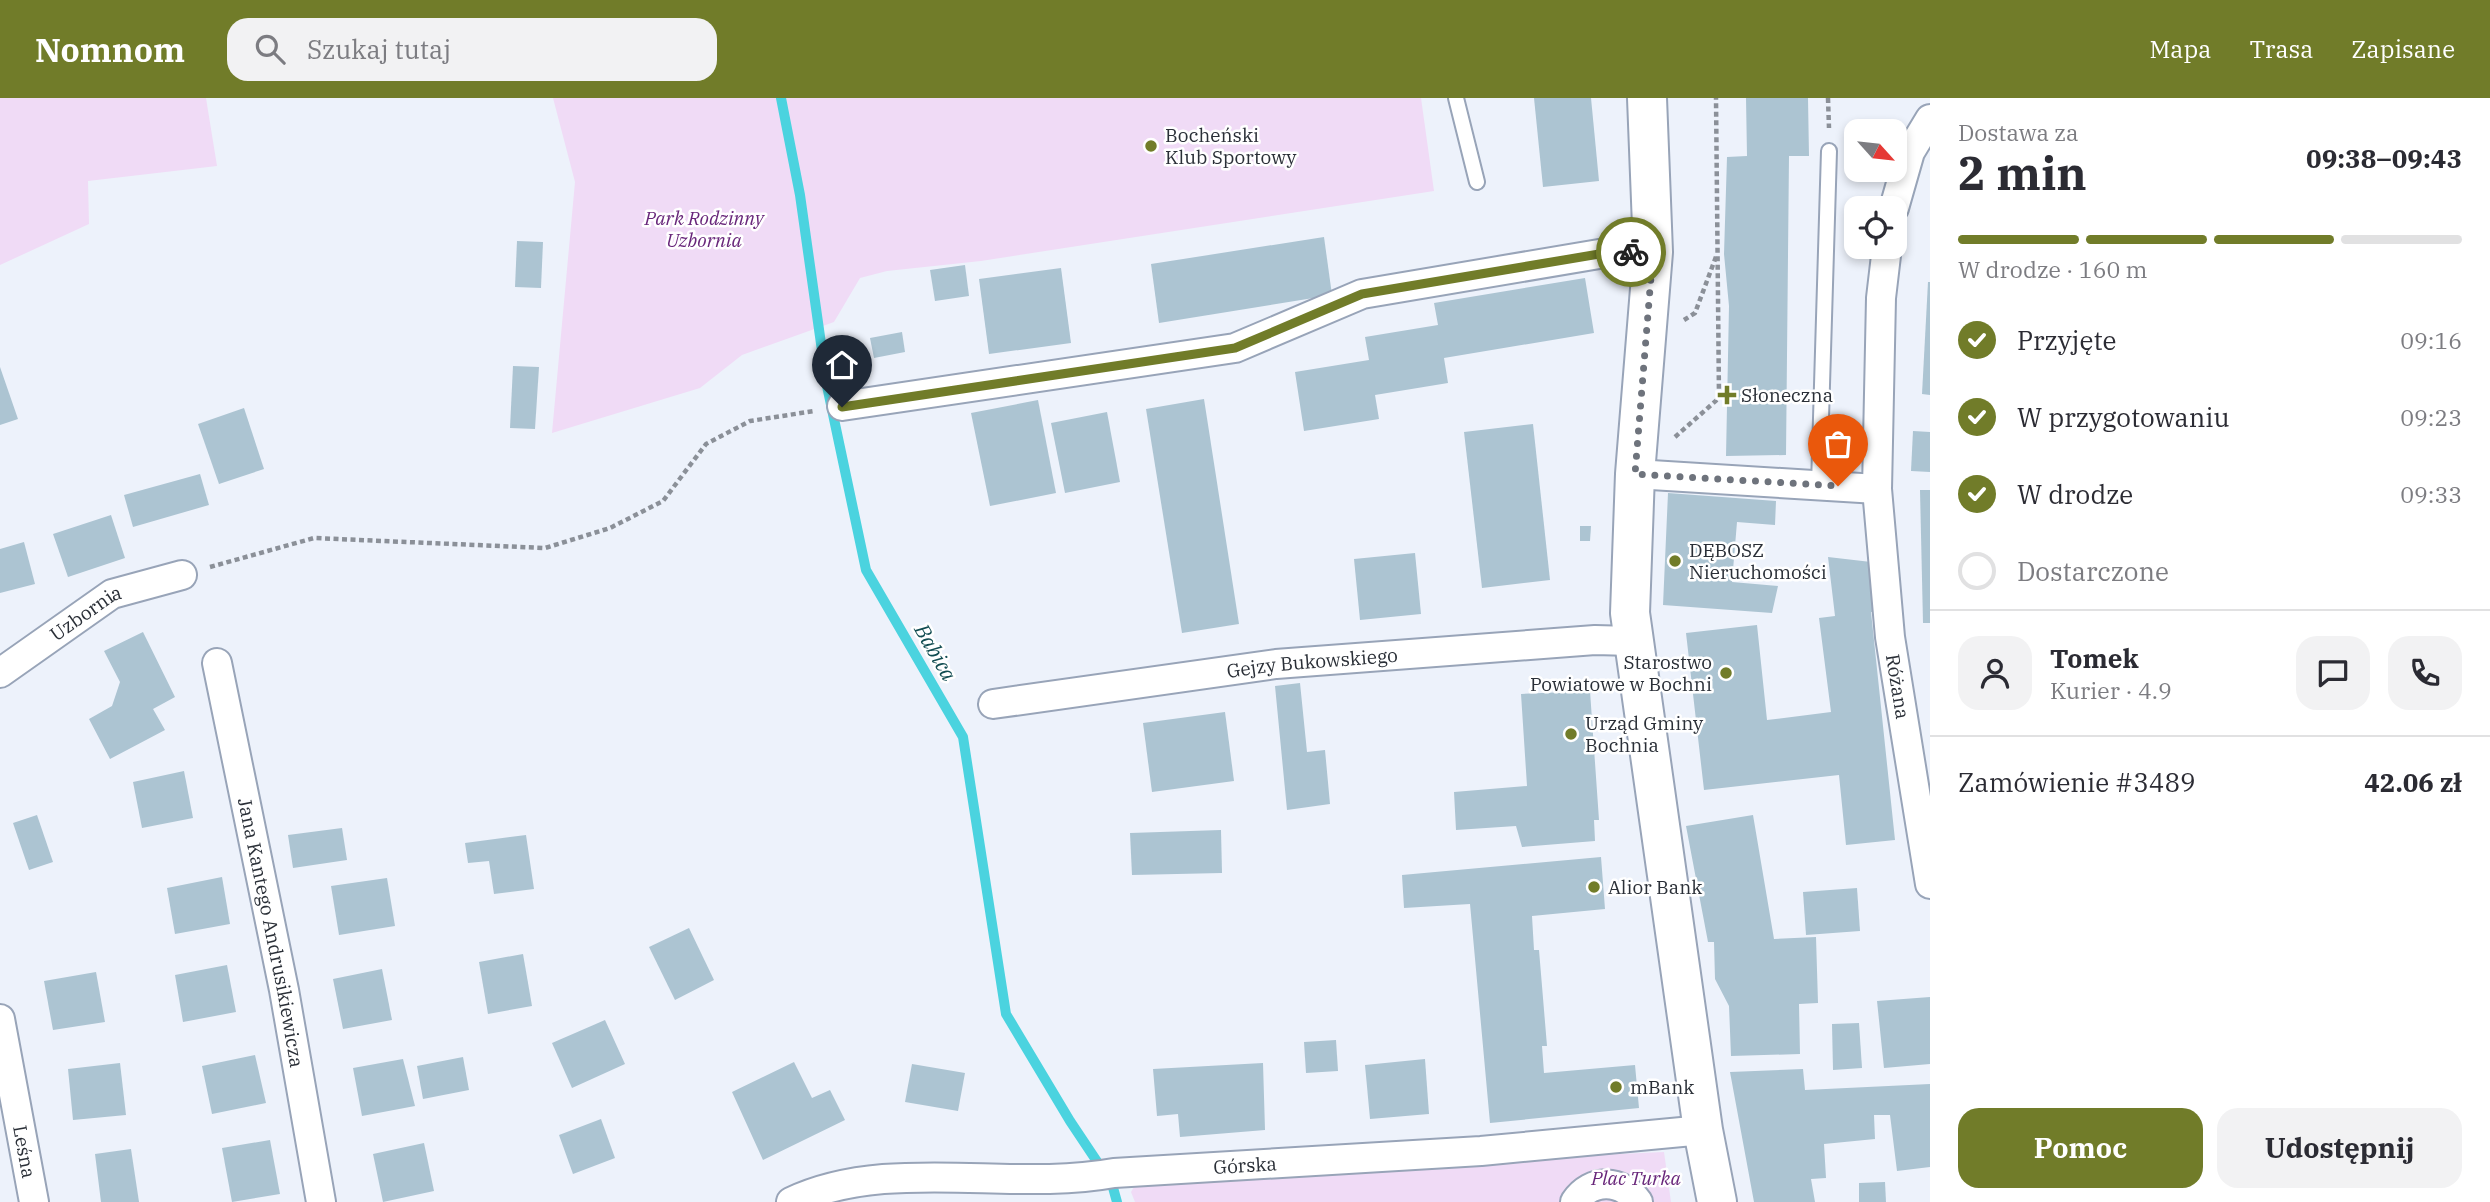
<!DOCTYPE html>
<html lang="pl">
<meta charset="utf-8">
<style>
:root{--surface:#fff;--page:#f2f2f3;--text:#2b2b33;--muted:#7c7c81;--line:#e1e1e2;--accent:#717c29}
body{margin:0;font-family:"IBM Plex Serif",serif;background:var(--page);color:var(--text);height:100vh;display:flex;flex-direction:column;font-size:26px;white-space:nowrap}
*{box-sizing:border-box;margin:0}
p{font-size:23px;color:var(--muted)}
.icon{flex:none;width:38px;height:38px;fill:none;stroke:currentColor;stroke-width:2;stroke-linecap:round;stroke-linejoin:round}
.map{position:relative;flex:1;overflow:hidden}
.details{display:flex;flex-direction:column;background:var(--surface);width:560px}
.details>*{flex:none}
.needle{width:46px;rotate:117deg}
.fabs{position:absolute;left:1844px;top:21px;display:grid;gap:14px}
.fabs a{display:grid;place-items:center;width:63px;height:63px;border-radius:14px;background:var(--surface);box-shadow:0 4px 10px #0003;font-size:35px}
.pin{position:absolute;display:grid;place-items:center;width:60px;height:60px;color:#fff;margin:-72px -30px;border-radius:50% 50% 50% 0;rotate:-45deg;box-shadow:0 0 7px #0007}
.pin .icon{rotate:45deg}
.courier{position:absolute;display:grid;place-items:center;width:70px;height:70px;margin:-35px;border:5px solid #717c29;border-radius:50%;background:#fff;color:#222;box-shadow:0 2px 9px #0007}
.headline em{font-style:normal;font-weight:700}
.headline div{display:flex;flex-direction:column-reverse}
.headline{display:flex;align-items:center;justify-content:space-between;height:119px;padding:0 28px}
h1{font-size:46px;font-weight:700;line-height:52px}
.bar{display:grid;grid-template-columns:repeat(4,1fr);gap:10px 7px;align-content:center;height:84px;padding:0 28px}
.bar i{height:9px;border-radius:5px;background:var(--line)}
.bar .on{background:var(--accent)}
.bar p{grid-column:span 4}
.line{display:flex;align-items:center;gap:18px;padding:0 28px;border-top:2px solid var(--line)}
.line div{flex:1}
.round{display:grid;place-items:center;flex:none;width:74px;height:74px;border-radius:21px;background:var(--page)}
ol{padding:0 28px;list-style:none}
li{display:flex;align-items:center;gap:21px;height:77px}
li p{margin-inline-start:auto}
li .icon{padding:7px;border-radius:50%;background:var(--accent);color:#fff;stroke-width:4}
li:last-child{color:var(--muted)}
li i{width:38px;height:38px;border:4px solid var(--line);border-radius:50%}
.button{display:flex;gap:14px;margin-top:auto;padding:14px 28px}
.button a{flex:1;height:80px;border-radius:21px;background:var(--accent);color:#fff;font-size:28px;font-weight:700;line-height:80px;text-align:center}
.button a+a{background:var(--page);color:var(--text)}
header{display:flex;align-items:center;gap:42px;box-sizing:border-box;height:98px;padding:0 35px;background:var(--accent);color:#fff}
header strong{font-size:33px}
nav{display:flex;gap:38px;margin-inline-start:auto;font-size:24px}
.search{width:490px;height:63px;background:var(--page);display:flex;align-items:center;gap:18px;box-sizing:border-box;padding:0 24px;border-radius:21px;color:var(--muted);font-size:26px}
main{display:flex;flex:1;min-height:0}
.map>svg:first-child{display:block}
.green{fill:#f0dbf6}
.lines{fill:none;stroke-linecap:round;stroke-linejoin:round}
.stream{stroke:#4bd3df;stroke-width:10}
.building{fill:#acc4d2}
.lane-casing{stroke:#98a4b8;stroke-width:18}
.street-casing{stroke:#98a4b8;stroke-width:32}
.secondary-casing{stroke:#98a4b8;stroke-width:42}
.path{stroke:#8b9098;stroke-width:4.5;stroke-dasharray:5 3.5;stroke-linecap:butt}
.lane{stroke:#fff;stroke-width:14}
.street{stroke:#fff;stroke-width:28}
.secondary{stroke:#fff;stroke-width:38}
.done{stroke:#6e737c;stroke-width:7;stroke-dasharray:0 12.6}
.route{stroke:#717c29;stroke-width:9}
.poi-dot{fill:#717c29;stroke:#fff;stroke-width:2.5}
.labels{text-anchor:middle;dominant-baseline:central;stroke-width:5;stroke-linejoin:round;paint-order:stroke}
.poi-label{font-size:19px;fill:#2a2f37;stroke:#fff;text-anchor:start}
.park-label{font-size:19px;font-style:italic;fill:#68267a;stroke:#fff}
.street-label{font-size:19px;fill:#2a2f37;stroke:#fff}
.water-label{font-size:21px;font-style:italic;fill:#114c51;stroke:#fff}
</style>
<header>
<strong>Nomnom</strong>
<div class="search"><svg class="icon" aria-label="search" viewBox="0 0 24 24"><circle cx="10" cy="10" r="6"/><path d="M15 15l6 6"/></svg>Szukaj tutaj</div>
<nav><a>Mapa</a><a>Trasa</a><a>Zapisane</a></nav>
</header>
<main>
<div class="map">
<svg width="1930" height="1104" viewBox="0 0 1930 1104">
<rect width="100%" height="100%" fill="#edf2fb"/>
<g class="green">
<path d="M0,0h206l11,68 -129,15 1,43 -89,41z"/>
<path d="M553,0h868l13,93 -453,70 -94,10 -27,7 -26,44 -92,33 -42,33 -148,45 23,-251z"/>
<path d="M1664,1054l7,50h-536l-4,-10 10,-17z"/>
</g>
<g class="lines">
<path class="stream" d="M781,0l19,97 27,191 39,184 97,167 43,277 64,107 42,63 5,18"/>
</g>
<g class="building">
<path d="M1534,0h57l8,83 -56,6z"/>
<path d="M1746,0h62l1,58h-20l-3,299 -60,1 3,-150 -5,-52 3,-97 20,-1z"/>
<path d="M1324,139l8,58 -173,28 -8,-59z"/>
<path d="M517,143l26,1 -2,46 -26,-1z"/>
<path d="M965,167l4,31 -34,5 -5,-31z"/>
<path d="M1061,170l10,75 -82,11 -10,-75z"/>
<path d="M1585,180l9,55 -150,25 4,25 -73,12 4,24 -75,12 -9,-59 74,-12 -4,-23 73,-12 -4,-22z"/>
<path d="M1928,184h2v113l-8,-1z"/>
<path d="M902,234l3,20 -31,6 -4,-20z"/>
<path d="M513,268l26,1 -4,62 -25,-1z"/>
<path d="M0,269l18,52 -18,6z"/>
<path d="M1204,301l35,225 -57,9 -36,-224z"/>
<path d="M1038,302l18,93 -66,13 -19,-93z"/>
<path d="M244,310l20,61 -45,15 -21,-60z"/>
<path d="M1107,314l13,70 -55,11 -14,-70z"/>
<path d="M1533,326l17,156 -68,8 -18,-156z"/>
<path d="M1913,333l17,1v40l-19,-1z"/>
<path d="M200,376l9,31 -76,22 -9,-32z"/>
<path d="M1920,392h10v133h-7z"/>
<path d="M1668,395l108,8 -1,24 -38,-3 -5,60 46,4 -6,27 -109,-8z"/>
<path d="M111,417l14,43 -57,19 -15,-43z"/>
<path d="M1580,428h11l-1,15h-10z"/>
<path d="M24,444l11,42 -35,9v-44z"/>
<path d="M1415,455l6,61 -61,6 -6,-61z"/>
<path d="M1828,459l43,5 7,50h-7l24,228 -49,5 -7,-70 -135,15 -18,-157 71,-8 10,95 64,-8 -12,-94 16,-2z"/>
<path d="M143,534l32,65 -22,12 12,21 -55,29 -21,-40 23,-13 8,-24 -16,-31z"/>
<path d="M1300,585l7,69 18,-2 5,54 -43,6 -12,-124z"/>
<path d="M1590,593l9,129h-5l1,21 -73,6 -6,-21 -60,4 -2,-38 73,-6 -6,-92z"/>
<path d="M1225,614l9,69 -82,11 -9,-69z"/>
<path d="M184,673l9,47 -51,10 -9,-46z"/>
<path d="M37,717l16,47 -24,8 -16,-47z"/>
<path d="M1753,717l21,124 42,-2 2,66 -19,1 1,50 -69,2 -2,-50 -14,-27 -1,-37h-6l-22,-116z"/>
<path d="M342,730l5,32 -54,8 -5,-33z"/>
<path d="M1221,732l1,43 -90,2 -2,-42z"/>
<path d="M526,737l8,54 -40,5 -5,-33 -21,2 -3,-20z"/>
<path d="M1601,759l4,52 -73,7 2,34h5l8,96h-5l2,27 91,-8 4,43 -149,15 -20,-219 -66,4 -2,-33z"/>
<path d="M222,779l8,47 -55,10 -8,-46z"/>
<path d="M387,780l8,48 -56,9 -8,-49z"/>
<path d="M1857,790l3,43 -54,4 -3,-43z"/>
<path d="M689,830l25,52 -39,20 -26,-53z"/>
<path d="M523,856l9,52 -44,8 -9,-52z"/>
<path d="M227,867l9,47 -53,10 -8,-47z"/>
<path d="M382,871l10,51 -49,9 -10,-50z"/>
<path d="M96,874l9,50 -52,8 -9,-49z"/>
<path d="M1930,899v67l-46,4 -7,-67z"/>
<path d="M605,922l20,44 -53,24 -20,-45z"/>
<path d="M1859,925l3,45 -29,2 -1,-46z"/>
<path d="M1336,942l2,31 -32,2 -2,-31z"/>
<path d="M255,957l11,48 -54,11 -10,-48z"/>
<path d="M463,959l6,33 -46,9 -6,-33z"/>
<path d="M403,961l12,47 -53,10 -9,-48z"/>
<path d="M1425,961l4,55 -59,5 -5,-54z"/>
<path d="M794,964l18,36 18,-8 15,30 -82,40 -31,-68z"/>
<path d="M120,965l6,52 -53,5 -5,-51z"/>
<path d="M1263,965l2,67 -85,7 -2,-23 -21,2 -4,-47z"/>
<path d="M912,966l53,9 -7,38 -53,-9z"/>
<path d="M1803,971l2,21 125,-6v83l-33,4 -7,-56h-16l1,24 -51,5 2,34 -15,1 4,23h-61l-24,-130z"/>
<path d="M601,1021l14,39 -42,16 -14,-39z"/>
<path d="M270,1042l10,54 -48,8 -10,-54z"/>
<path d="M424,1045l10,48 -51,11 -10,-48z"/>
<path d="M131,1051l8,53h-38l-6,-48z"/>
<path d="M1885,1084l1,20h-27v-19z"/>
</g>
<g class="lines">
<g class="lane-casing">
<g id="lane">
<path d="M1456,0l21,84"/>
<path d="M1819,387l10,-334"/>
</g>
</g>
<g class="street-casing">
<g id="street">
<path d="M1894,110l16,-56 20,-33"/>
<path id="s1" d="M1887,149l-6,51 -4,191 13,148 40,247"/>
<path d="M842,308l393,-58 127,-54 249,-42h42"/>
<path d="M1635,376l242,15"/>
<path id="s2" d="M217,565l67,327 37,212"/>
<path id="s3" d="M0,575l112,-79 70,-19"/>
<path id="s4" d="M993,606l283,-40 319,-24 37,1"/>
<path id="s5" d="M0,921l34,183"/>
<path id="s6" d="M791,1104c96,-46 219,-10 323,-29l367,-22 222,-21"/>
<path d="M1575,1104c16,-24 47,-23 63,0"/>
</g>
</g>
<g class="secondary-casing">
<path id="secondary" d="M1647,0l6,154 -18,222 -5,139 73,517 14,72"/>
</g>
<g class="path">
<path d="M1828,0l1,30"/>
<path d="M1684,222l11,-7 22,-59"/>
<path d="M1675,339l44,-39 -3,-300"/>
<path d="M210,469l104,-29 231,10 65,-20 53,-27 43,-57 44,-23 64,-10"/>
</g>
<use href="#lane" class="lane"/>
<use href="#street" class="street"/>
<use href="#secondary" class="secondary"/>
</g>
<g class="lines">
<path class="done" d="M1631,154h22l-18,222 203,12"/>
<path class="route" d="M842,309l393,-59 127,-54 249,-42h20"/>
</g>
<g class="poi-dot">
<circle cx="1151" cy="48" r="7"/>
<path d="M1723.5 286.5h7v7h7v7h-7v7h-7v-7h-7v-7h7z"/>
<circle cx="1675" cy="463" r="7"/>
<circle cx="1726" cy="575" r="7"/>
<circle cx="1571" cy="636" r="7"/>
<circle cx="1594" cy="789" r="7"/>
<circle cx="1616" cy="989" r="7"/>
</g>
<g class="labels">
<g class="poi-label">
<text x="1165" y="37">Bocheński<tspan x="1165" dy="22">Klub Sportowy</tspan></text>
<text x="1741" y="297">Słoneczna</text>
<text x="1689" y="452">DĘBOSZ<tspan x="1689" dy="22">Nieruchomości</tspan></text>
<text x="1712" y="564" text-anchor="end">Starostwo<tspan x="1712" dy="22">Powiatowe w Bochni</tspan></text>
<text x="1585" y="625">Urząd Gminy<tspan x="1585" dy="22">Bochnia</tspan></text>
<text x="1608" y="789">Alior Bank</text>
<text x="1630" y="989">mBank</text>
</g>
<g class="park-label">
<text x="704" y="120">Park Rodzinny<tspan x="704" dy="22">Uzbornia</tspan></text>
<text x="1636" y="1080">Plac Turka</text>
</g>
<g class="street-label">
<text stroke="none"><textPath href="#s3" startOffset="105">Uzbornia</textPath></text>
<text stroke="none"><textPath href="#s4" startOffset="322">Gejzy Bukowskiego</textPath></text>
<text stroke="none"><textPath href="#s1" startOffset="441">Różana</textPath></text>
<text stroke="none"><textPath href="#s2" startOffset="275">Jana Kantego Andrusikiewicza</textPath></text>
<text stroke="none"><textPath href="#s5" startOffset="135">Leśna</textPath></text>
<text stroke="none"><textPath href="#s6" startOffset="458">Górska</textPath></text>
</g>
<g class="water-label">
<text transform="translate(936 554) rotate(60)">Babica</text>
</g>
</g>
</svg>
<div class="fabs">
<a><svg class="needle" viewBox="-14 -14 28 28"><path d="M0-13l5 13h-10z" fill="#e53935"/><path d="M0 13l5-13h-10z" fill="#7c7c81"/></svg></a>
<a><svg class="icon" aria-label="locate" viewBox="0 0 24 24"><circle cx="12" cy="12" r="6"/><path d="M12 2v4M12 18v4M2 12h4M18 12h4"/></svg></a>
</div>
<div class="pin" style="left:1838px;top:388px;background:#ea580c"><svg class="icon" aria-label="bag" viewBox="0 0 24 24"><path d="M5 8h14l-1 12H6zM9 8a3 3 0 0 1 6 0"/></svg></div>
<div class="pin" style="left:842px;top:309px;background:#1f2937"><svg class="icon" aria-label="home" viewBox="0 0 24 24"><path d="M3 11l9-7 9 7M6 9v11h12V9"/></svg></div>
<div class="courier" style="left:1631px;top:154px"><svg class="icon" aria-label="bike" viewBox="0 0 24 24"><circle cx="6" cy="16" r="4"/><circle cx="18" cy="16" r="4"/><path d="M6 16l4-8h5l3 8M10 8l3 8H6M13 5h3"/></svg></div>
</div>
<section class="details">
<div class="headline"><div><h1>2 min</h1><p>Dostawa za</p></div><em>09:38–09:43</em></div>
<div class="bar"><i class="on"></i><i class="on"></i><i class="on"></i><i></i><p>W drodze · 160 m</p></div>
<ol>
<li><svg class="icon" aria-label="check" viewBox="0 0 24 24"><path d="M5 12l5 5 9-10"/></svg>Przyjęte<p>09:16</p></li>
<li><svg class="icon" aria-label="check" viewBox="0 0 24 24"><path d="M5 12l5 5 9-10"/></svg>W przygotowaniu<p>09:23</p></li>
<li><svg class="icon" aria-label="check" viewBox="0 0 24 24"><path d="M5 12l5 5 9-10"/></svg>W drodze<p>09:33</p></li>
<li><i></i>Dostarczone</li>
</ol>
<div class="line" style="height:126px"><a class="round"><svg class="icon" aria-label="person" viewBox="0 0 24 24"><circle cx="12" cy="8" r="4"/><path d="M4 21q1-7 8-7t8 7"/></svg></a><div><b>Tomek</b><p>Kurier · 4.9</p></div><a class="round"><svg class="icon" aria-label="chat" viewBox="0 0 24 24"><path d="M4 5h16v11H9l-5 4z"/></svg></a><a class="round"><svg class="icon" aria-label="phone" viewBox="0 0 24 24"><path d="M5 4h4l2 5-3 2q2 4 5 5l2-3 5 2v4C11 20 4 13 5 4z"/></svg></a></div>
<div class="line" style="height:91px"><div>Zamówienie #3489</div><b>42.06 zł</b></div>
<div class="button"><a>Pomoc</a><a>Udostępnij</a></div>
</section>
</main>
